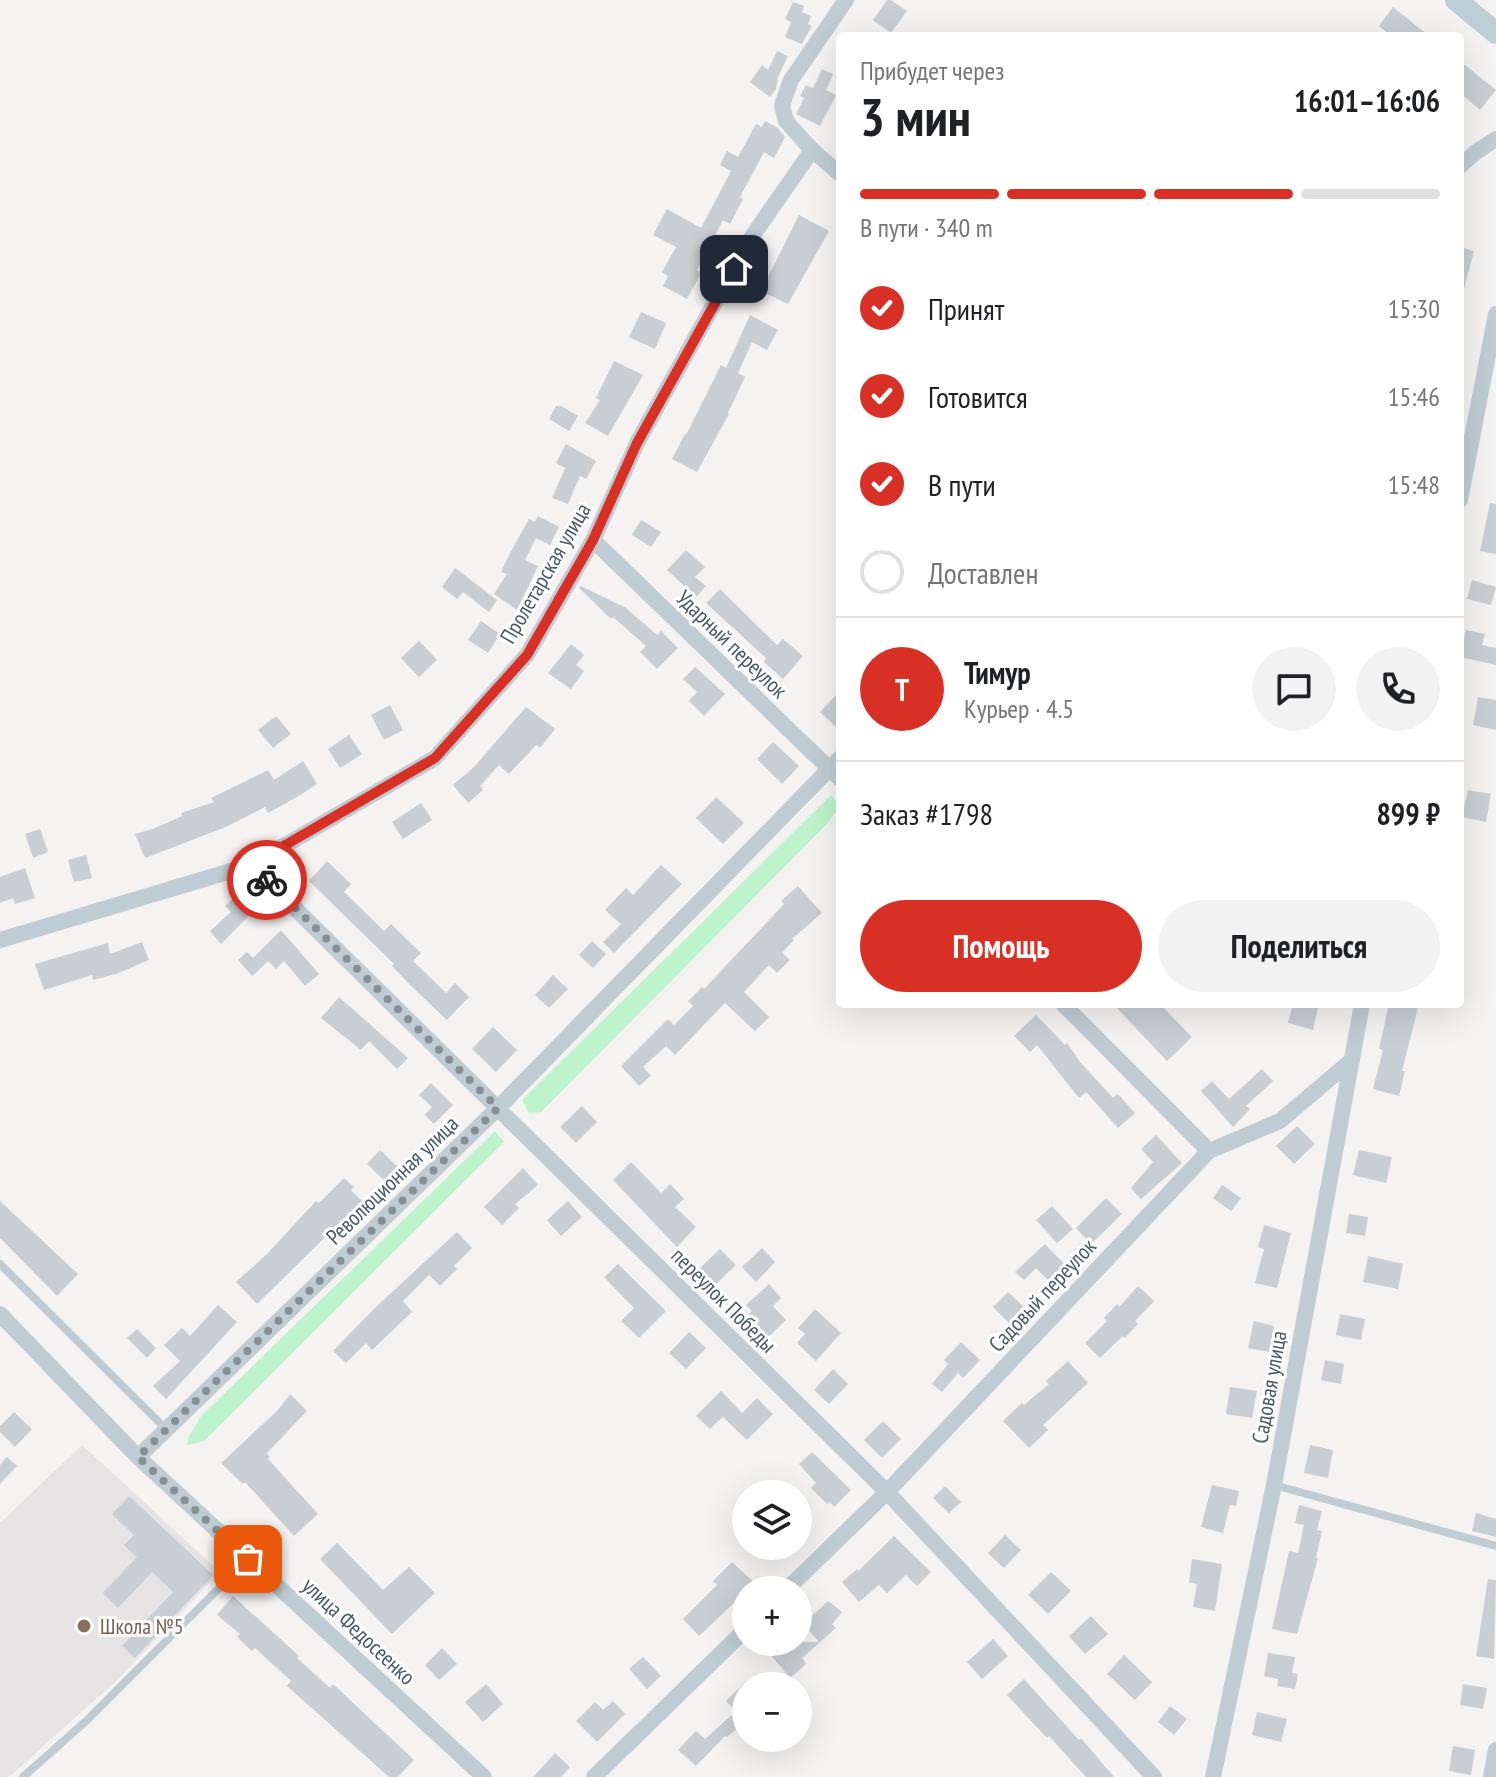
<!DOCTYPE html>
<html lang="ru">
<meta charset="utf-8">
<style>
:root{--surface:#fff;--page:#f2f2f2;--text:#202124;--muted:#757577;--line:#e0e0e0;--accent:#d93025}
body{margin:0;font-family:"PT Sans Narrow",sans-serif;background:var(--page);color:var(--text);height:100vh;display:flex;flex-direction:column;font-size:30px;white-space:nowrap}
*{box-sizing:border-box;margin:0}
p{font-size:26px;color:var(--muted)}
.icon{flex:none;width:44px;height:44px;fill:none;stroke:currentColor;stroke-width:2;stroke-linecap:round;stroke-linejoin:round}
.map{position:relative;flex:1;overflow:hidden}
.side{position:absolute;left:836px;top:32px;width:628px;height:976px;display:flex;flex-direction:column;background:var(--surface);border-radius:8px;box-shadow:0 8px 32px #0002}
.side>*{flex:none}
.buttons{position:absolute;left:732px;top:1480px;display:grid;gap:16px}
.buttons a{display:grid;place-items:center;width:80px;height:80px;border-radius:50%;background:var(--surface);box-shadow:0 8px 32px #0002;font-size:40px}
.pin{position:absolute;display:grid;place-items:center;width:68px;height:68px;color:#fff;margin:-34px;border-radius:16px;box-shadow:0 4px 12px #0006}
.courier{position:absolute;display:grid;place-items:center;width:80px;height:80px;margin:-40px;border:6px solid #d93025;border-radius:50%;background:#fff;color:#222;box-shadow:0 2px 10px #0007}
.headline em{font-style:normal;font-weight:800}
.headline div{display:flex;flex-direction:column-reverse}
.headline{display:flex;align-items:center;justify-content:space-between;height:136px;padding:0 24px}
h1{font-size:52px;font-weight:800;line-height:60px}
.bar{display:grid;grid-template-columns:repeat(4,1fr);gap:12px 8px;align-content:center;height:96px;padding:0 24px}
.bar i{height:10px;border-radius:6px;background:var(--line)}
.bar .active{background:var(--accent)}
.bar p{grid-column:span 4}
.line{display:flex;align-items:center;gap:20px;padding:0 24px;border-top:2px solid var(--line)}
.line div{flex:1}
.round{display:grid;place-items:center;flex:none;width:84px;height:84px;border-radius:42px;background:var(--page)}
ol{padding:0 24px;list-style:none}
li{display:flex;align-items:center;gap:24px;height:88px}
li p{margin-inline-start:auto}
li .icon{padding:8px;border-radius:50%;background:var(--accent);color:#fff;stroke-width:4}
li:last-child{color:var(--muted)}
li i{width:44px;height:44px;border:4px solid var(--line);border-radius:50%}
.action{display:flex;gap:16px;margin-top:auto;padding:16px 24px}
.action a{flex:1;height:92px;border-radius:48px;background:var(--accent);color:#fff;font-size:32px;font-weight:800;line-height:92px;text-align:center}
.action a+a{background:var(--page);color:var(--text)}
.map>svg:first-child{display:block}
.education{fill:#e6e3e5}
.green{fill:#bef4cb}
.building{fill:#c9ced2}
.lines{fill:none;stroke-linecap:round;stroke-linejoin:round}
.service{stroke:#bfccd3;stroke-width:8}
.minor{stroke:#bfccd3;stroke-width:16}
.secondary{stroke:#beced7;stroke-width:22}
.done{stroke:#858f94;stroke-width:8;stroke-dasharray:0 14.4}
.route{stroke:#d93025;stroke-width:10}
.education-dot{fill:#8d6e63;stroke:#fff;stroke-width:3}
.labels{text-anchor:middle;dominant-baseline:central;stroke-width:6;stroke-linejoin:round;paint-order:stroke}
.street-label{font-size:22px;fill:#485962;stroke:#fff}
.education-label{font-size:22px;fill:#785e54;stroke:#fff;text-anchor:start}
</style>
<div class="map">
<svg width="1496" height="1777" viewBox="0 0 1496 1777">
<rect width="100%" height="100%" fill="#f5f2f2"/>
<path class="education" d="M82,1445l138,127 -103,108 -108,97h-9v-254z"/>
<g class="green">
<path d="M831,795l9,12 -14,18 -285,287 -12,1 -7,-13z"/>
<path d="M495,1131l9,11 -300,299 -17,4 2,-9 12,-20z"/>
</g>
<g class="building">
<path d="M887,0h4l16,11 -16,22 -18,-13z"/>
<path d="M793,2l11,4 -2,6 9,4 -3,8 4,2 -10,18 -17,-7 6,-15 -6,-3z"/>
<path d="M1393,7l36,29h-38l-12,-10z"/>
<path d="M777,51l11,5 -10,21 -2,12 -6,8 -20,-15 12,-17 6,5z"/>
<path d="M1460,61l36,29 -16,20 -20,-17z"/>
<path d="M822,69l11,5 -7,16 10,5 -16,31 -24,-12 8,-16 -4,-2 6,-11 7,3z"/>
<path d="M765,121l13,7 7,9 -11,21 -10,-6 -24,45 3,2 -13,25 -7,-4 -26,50 4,3 -14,26 -24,-13 5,-10 -6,-4 14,-25 -23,-12 14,-26 34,19 30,-57 -11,-6 7,-14 11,6 18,-33 6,3z"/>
<path d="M799,215l30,16 -41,73 -27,-13z"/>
<path d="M1460,247l14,4 -10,38 -4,-1z"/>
<path d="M641,312l25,11 -11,26 -26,-12z"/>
<path d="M750,315l28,15 -11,20 -15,-8 -14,31 7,4 -17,36 1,1 -32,58 -25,-13 13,-25 1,1 35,-70 5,3z"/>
<path d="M614,361l29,14 -35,61 -23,-13 15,-23 -4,-2z"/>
<path d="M556,406h5l17,10 -9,15 -20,-12z"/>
<path d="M566,444l30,17 -10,18 -6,-3 -12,28 -16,-6 13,-30 -9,-5z"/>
<path d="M1490,503l6,1v50l-16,-3z"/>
<path d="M538,516l21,11 -9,18 -14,-7 -11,22 13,6 -21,44 -23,-16 13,-20 -6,-2 9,-19 19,-34 6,3z"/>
<path d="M641,520l20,12 -10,15 -19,-12z"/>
<path d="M686,550l19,17 -10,10 11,9 -10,11 -29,-27z"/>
<path d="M455,568l42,32 -8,12 -26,-20 -6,7 -15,-12z"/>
<path d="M1472,580l24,7 -5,18 -24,-6z"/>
<path d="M581,586l45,22 31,27 4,-4 17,17 -21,21 -17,-17 6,-6 -33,-29 -2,2 -32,-31z"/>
<path d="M720,589l57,56 6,-6 20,17 -20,23 -19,-17 2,-4 -60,-55z"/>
<path d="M481,621l19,13 -12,19 -20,-13z"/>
<path d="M1466,630l19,4 -3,11 14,3v17l-36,-8z"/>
<path d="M419,641l18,19 -18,17 -18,-19z"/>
<path d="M571,644l13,11 -8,10 8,6 -13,18 -23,-16z"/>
<path d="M695,667l30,27 -21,22 -15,-15 8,-9 -14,-13z"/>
<path d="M840,691v40l-20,-19z"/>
<path d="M1478,697l18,3v30l-23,-5z"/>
<path d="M390,705l13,25 -19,10 -13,-25z"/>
<path d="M526,707l29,22 -15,19 -4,-3 -27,29 -10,-9 -19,21 3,4 -15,13 -15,-18 21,-18z"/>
<path d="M276,716l15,18 -18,14 -15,-18z"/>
<path d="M349,735l13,19 -22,14 -12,-19z"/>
<path d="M773,742l26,24 -17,18 -25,-25z"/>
<path d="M303,761l14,23 -20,13 -29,16 -3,-6 -39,20 -81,31 -10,-24 18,-5 29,-13 -1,-3 33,-11 -3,-4 57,-28 6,10z"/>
<path d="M1468,790l23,4 -5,28 -24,-5z"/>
<path d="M716,797l28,26 -21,21 -27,-26z"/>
<path d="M421,803l11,17 -29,19 -11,-17z"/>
<path d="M40,829l8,23 -15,6 -8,-24z"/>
<path d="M86,855l6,23 -18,4 -6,-22z"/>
<path d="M327,861l24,23 -7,8 40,39 7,-7 30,29 -8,8 33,32 9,-10 14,14 -22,23 -36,-34 -19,-20 2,-2 -85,-83z"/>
<path d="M661,865l21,19 -68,69 -11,-11 18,-18 -16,-14 21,-22 7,7z"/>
<path d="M25,868l10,30 -20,6 -2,-6 -13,5v-26z"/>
<path d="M798,886l24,27 -30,26 2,1 -12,13 8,7 -13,13 -8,-8 -25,27 25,25 -14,14 -30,-28 -50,52 -9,-9 -23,21 8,9 -12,10 -18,-20 47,-47 6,6 19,-19 -5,-5 14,-14 2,2 80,-85 -3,-3z"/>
<path d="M241,891l15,17 -35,36 -11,-13 21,-19 -6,-6z"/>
<path d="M281,930l38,44 -14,12 -21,-25 -8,8 -8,-8 -16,15 -14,-16 9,-8 6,6z"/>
<path d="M592,941l14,13 -13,14 -14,-13z"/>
<path d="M142,942l7,18 -33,14 -23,6 -1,-5 -48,15 -9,-26 73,-21 2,11z"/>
<path d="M553,975l15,14 -19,19 -14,-13z"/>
<path d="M339,997l69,61 -11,11 -28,-28 -8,9 -40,-32z"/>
<path d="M1113,1004h47l32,33 -25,24z"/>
<path d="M1293,1004h26l-6,26 -25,-7z"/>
<path d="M1389,1004h30l-17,67h3l-6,25 -26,-7 10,-39 -4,-1z"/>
<path d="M1036,1015l29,30 2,-2 13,19 33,36 5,-4 17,19 -17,15 -32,-36 -7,6 -42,-53 -7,7 -16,-16z"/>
<path d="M493,1027l24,23 -21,22 -24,-23z"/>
<path d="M1262,1069l11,12 -27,25 4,3 -17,18 -32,-36 11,-10 17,18z"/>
<path d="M431,1083l22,22 -19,19 -9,-9 7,-8 -13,-12z"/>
<path d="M582,1106l15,16 -21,21 -16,-16z"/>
<path d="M1297,1126l18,18 -21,20 -18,-18z"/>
<path d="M1156,1135l26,28 -41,36 -10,-11 22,-26 -12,-13z"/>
<path d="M380,1150l18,17 -13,14 -18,-17z"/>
<path d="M1359,1150l33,7 -6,26 -33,-8z"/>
<path d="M631,1162l30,31 9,-9 14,15 -9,8 21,20 -19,20 -64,-67z"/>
<path d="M523,1168l15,17 -23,19 4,4 -17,17 -18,-18z"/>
<path d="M344,1178l10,9 -3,3 11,11 -105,103 -21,-22 31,-28 49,-53 3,2z"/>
<path d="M1222,1185l19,13 -10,13 -18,-13z"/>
<path d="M1106,1198l16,16 -31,30 -15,-16z"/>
<path d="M0,1201l78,73 -21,22 -57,-58z"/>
<path d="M568,1201l14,16 -21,19 -14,-16z"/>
<path d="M1052,1206l21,23 -16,14 -21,-23z"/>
<path d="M1349,1214l19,3 -3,19 -19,-3z"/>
<path d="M1264,1225l27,8 -14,55 -22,-5 9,-34 -6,-2z"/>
<path d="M457,1232l15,16 -18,18 3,3 -17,17 -11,-11 -26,26 9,11 -40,38 -6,-7 -20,20 -13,-12 44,-45z"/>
<path d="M1045,1244l24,25 -17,15 -16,-16 -12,12 -9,-8z"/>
<path d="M762,1248l13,14 -19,20 -14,-15z"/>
<path d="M720,1249l16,16 -22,21 -16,-16z"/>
<path d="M1368,1256l35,8 -5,25 -35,-7z"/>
<path d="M618,1264l48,47 -27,27 -18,-17 13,-13 -30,-31z"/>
<path d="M769,1284l12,14 -8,8 13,14 -20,19 -20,-22 6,-6 -6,-6z"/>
<path d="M1138,1286l16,15 -19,20 3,3 -13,14 -2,-2 -23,22 -15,-15 22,-22 -3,-3 13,-14 2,3z"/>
<path d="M1008,1292l20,19 -16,15 -19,-19z"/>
<path d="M218,1305l19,17 -71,77 -13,-13 27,-25 -16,-16 18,-17 8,8z"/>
<path d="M815,1309l26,24 -25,28 -19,-18 8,-9 -7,-6z"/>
<path d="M1340,1314l25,5 -4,21 -25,-5z"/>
<path d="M1254,1321l20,5 -5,26 -21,-4z"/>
<path d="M137,1329l19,19 -9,10 -20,-20z"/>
<path d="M689,1332l17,16 -20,21 -17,-16z"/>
<path d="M961,1342l19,18 -17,18 -5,-5 -16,19 -10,-8 16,-20 -4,-4z"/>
<path d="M1325,1360l19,4 -3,20 -20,-4z"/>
<path d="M1068,1361l20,22 -45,42 5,5 -19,18 -26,-27 19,-18 2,2 25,-21 -3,-3z"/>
<path d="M833,1369l15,15 -19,20 -15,-14z"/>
<path d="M1230,1387l27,4 -5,27 -26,-4z"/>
<path d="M721,1391l21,22 15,-15 16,16 -26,26 -24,-23 -13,12 -14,-13z"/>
<path d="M290,1394l17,17 -40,42 3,4 -2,2 50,55 -24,22 -49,-54 -2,2 -22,-21 57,-53z"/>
<path d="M14,1412l18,17 -17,18 -15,-15v-6z"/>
<path d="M883,1421l18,18 -19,19 -18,-18z"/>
<path d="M1310,1445l23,5 -5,28 -24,-5z"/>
<path d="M812,1452l39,38 -17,17 -4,-5 -3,2 -16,-16 5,-5 -17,-19z"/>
<path d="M7,1457l10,9 -17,18v-19z"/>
<path d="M1212,1485l27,6 -3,15 -6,-1 -7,28 -22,-6z"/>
<path d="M945,1486l16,16 -12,11 -16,-15z"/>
<path d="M129,1496l84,79 -78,83 -13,-12 51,-54 -21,-20 -34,36 -15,-15 34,-36 -13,-12 10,-10 -22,-21z"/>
<path d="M1299,1505l23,6 -5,19 5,1 -6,27h2l-21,76 -25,-5 17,-78 9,2 6,-28 -9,-2z"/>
<path d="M1476,1513l20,6v18l-24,-6z"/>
<path d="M1005,1535l16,15 -17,18 -16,-15z"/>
<path d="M894,1536l37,36 -14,14 -11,-11 -19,18 -8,-8 -20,17 -17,-20 15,-13 1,2z"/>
<path d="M337,1543l46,47 26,-23 26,26 -43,41 -72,-75z"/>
<path d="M1192,1559l30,5 -7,47 -22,-4 4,-23 -8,-2z"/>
<path d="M732,1562l25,23 -5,5h-6v6l-8,9 -3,-3 -36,34 -16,-17 34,-34 -4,-4z"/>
<path d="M1051,1572l20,19 -23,23 -20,-19z"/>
<path d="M1488,1579l8,1 -2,79 -18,-3z"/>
<path d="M233,1596l66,60 -2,2 33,30 3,-4 81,76 -16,17h-9l-102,-91 4,-5 -36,-33 -3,3 -15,-14 3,-3 -23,-19z"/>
<path d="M828,1601l14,11 -10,12 4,4 -34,30 4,6 -16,14 -20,-24 13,-12h36l-16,-18z"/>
<path d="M1091,1616l17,18 -23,20 -16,-18z"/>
<path d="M993,1639l15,17 -26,23 -15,-17z"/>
<path d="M442,1648l15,16 -18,16 -14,-15z"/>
<path d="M1268,1653l27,4 -3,16 6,1 -3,15 -18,-3 1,-7 -14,-3z"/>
<path d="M1124,1655l28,27 -17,18 -28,-26z"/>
<path d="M643,1657l18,19 -14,13 -18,-20z"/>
<path d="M1024,1679l55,61 2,-2 33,39h-28l-37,-41 -2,2 -40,-43z"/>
<path d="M746,1681v40l-19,16 -2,-1 -29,30 -18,-16 18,-19 9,8 31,-28 -10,-10z"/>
<path d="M486,1684l17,20 -20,18 -18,-20z"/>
<path d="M1463,1684l24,4 -4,21 -23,-4z"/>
<path d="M613,1701l12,13 -28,28 -21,-21 19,-19 8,8z"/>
<path d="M1170,1706l17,13 -13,16 -16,-13z"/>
<path d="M1257,1712l30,7 -6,23 -29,-7z"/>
<path d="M1453,1746l22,4 -4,25 -22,-4z"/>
<path d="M555,1753l15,14 -9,10h-28z"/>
</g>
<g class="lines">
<g class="service">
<path d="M0,1264l166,165"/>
<path d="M1274,1485l222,61"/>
<path d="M23,1777l62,-55 163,-163"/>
</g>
<g class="minor">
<path d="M812,150l-26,-29 -4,-16 9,-25 55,-80"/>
<path d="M1460,166l16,-14 20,-13"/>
<path d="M1460,500l36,-186"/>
<path d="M593,540l247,239"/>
<path d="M251,865l636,627 267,285"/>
<path d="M0,940l251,-75 184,-107 92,-103 66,-115 44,-97 112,-202 63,-91 28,24"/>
<path d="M1063,1004l146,147"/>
<path d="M0,1314l138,143 346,320"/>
<path d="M138,1457l360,-349 342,-350"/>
<path d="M786,1590l101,-98 322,-341 71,-30 72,-61"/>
<path d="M594,1777l152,-148"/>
<path d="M1213,1777l61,-292 88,-481"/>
<path d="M1491,1777l5,-27"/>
</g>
<path class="secondary" d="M1456,0l40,33"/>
</g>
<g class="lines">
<path class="done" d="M248,1559l-110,-102 360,-349 -231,-228"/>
<path class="route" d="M267,880l-16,-15 184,-107 92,-103 66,-115 44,-97 97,-174"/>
</g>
<circle class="education-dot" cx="84" cy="1626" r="8"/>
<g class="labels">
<g class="street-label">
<text transform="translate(545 573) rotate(-60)">Пролетарская улица</text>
<text transform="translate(732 644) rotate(44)">Ударный переулок</text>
<text transform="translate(392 1180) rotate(-44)">Революционная улица</text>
<text transform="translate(1042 1295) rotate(-47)">Садовый переулок</text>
<text transform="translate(724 1300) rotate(45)">переулок Победы</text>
<text transform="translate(1269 1387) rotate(-80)">Садовая улица</text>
<text transform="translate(359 1631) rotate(43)">улица Федосеенко</text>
</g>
<g class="education-label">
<text x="100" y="1626">Школа №5</text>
</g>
</g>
</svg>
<div class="buttons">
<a><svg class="icon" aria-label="layers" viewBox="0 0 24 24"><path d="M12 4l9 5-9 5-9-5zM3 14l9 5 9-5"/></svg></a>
<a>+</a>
<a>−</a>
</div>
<div class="pin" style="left:248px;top:1559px;background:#ea580c"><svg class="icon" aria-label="bag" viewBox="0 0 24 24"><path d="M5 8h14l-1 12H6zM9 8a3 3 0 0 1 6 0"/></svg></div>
<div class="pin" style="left:734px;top:269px;background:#1f2937"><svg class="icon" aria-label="home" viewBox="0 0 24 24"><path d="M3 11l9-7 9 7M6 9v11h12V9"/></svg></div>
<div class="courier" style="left:267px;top:880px"><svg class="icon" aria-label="bike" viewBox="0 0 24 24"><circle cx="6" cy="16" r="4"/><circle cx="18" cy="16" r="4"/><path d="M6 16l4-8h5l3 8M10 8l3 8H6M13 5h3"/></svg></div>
<section class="side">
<div class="headline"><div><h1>3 мин</h1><p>Прибудет через</p></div><em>16:01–16:06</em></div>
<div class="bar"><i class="active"></i><i class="active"></i><i class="active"></i><i></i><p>В пути · 340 m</p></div>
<ol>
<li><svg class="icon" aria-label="check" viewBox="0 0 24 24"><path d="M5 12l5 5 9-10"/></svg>Принят<p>15:30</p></li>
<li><svg class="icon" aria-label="check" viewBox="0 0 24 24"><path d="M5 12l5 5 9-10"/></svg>Готовится<p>15:46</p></li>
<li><svg class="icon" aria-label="check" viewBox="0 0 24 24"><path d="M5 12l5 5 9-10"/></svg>В пути<p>15:48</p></li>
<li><i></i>Доставлен</li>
</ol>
<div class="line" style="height:144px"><b class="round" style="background:var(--accent);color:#fff">Т</b><div><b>Тимур</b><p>Курьер · 4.5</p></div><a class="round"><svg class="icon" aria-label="chat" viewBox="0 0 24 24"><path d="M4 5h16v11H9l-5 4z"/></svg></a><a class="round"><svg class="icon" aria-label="phone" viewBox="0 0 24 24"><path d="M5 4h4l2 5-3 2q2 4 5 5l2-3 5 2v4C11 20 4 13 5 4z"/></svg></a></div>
<div class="line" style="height:104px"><div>Заказ #1798</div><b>899 ₽</b></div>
<div class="action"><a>Помощь</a><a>Поделиться</a></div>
</section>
</div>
